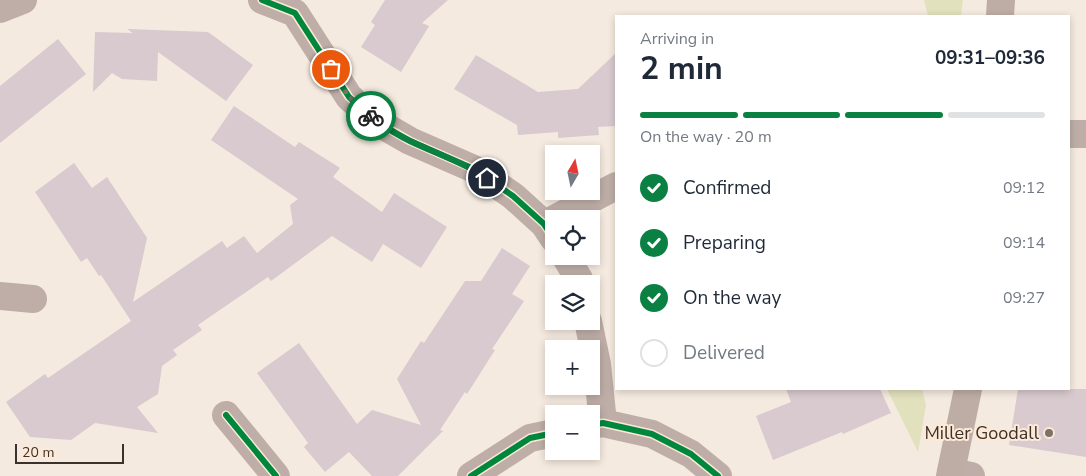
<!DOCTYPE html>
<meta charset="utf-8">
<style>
:root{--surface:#fff;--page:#f2f2f3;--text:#1f2937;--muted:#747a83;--line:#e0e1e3;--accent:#0b8043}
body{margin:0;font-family:"Nunito Sans",sans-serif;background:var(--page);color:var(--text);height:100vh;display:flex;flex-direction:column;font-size:19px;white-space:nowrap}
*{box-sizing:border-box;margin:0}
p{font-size:16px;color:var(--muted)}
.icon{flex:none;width:28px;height:28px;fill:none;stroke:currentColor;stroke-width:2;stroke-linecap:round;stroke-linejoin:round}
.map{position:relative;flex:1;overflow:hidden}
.drawer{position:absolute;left:615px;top:15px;width:455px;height:375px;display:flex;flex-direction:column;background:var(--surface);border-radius:0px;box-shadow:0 2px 8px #0003}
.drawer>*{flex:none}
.needle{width:32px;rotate:9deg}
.tools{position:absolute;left:545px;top:145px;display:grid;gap:10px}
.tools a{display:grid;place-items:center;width:55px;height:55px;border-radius:0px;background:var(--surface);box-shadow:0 2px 8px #0003;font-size:25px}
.scale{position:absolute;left:15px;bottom:12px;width:109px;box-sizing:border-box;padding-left:5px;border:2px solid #3a322b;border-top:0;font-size:14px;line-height:18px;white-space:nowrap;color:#3a322b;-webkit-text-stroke:4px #fee9d6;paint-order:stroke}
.pin{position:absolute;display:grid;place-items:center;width:42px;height:42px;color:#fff;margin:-21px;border:2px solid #fff;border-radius:50%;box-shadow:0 1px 5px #0007}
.courier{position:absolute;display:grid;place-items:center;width:50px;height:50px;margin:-25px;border:4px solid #0b8043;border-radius:50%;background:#fff;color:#222;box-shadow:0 1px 6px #0007}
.overview em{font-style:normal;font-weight:700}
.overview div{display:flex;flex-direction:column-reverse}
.overview{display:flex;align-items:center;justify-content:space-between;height:85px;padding:0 25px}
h1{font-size:32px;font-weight:700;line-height:38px}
.bar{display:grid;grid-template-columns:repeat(4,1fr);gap:8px 5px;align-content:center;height:60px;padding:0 25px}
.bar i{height:6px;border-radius:4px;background:var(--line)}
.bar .selected{background:var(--accent)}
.bar p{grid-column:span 4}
ol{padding:0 25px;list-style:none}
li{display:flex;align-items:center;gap:15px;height:55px}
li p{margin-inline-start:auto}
li .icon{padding:5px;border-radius:50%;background:var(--accent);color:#fff;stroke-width:4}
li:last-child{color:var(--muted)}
li i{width:28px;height:28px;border:2px solid var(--line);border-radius:50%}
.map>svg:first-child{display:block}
.green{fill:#e2e1be}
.building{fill:#d8cace}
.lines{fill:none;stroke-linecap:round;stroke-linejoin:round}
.street{stroke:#bfaea8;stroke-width:28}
.secondary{stroke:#beada5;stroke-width:28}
.cycleway-casing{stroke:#fee9d6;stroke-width:9}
.cycleway{stroke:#00873e;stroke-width:6}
.done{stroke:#7b726a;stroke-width:5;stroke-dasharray:0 9}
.route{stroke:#0b8043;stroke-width:6}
.poi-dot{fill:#7b726a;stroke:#fee9d6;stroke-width:2}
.labels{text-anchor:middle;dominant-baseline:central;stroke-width:4;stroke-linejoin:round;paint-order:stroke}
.poi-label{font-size:18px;fill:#3a322b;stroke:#fee9d6;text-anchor:end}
</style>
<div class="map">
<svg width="1086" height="476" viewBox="0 0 1086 476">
<rect width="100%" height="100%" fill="#f5eadf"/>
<g class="green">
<path d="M924,0h39l-2,16h-33z"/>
<path d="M887,389h35l4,16 -8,47z"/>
</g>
<g class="building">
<path d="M385,0h63l-26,23 7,3 -28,46 -40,-25 14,-22 -4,-3z"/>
<path d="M127,29l81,3 45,33 -27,36 -68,-49 -1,29 -35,-2 -10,-6 -19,19 2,-60 38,1z"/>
<path d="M58,39l28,35 -86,69v-57z"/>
<path d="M616,53v73l-18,1 1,8 -41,3v-6l-40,3 -1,-10 -63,-36 22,-34 62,37 40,-3z"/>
<path d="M234,106l61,41 4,-5 41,26 -7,9 49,35 12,-19 53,34 -26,41 -38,-24 -11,18 -40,-26 -61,45 -3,-4 -70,48 4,5 -29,20 4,5 -15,11 -4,28 -21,13 21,26 -63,-10 -24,17 -41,-3 -24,-35 39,-28 3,4 83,-57 -30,-46 -2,1 -12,-18 -6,4 -46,-70 39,-29 18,25 15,-11 40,61 -14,64 89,-61 5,7 17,-12 13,17 36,-29 -3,-19 8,-6 -87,-59z"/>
<path d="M502,248l28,18 -18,28 12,7 -32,48 3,1 -28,44 -2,-2 -25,38 3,1 -45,45h-26l-23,-24 -24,20 -21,-25 4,-4 -51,-70 42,-30 58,81 15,-14 49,15 -24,-46 24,-38 3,2 41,-62h16z"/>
<path d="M786,389h94l11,24 -48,21 -1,-2 -69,28 -17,-44 35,-14z"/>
<path d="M1018,389h68v68l-77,-12z"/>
</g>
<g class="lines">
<g class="street">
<path d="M262,0l33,13 54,84 28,25 33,19 64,28 39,27 31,28 10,15"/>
<path d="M0,9l23,-9"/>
<path d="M1069,134h17"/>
<path d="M554,219l62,-33"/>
<path d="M565,256l14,23 1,5"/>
<path d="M0,296l33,3"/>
<path d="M588,321l9,43 6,59"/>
<path d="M226,415l50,61"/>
<path d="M591,425l12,-2 49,11 39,20 27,22"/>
<path d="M951,472l20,4"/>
<path d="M471,476l59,-38 24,-5"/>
</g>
<g class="secondary">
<path d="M1000,16l1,-16"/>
<path d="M950,476l18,-87"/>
</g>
<g class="cycleway-casing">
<g id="cycleway">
<path d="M262,0l33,13 54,84 28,25 33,19 64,28 39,27 31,28 10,15"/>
<path d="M226,415l50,61"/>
<path d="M591,425l12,-2 49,11 39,20 27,22"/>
<path d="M471,476l59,-38 24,-5"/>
</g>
</g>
<use href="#cycleway" class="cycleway"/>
</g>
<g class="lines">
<path class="done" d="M331,69l18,28 22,19"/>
<path class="route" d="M371,116c34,30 80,38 116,62"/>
</g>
<circle class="poi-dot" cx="1049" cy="433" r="5"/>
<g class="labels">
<g class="poi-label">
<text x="1039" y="433">Miller Goodall</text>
</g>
</g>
</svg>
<div class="tools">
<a><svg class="needle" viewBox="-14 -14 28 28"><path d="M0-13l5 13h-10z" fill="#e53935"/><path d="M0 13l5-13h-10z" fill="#747a83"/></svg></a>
<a><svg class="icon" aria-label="locate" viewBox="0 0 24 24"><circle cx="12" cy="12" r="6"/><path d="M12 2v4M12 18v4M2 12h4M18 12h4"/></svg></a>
<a><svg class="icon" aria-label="layers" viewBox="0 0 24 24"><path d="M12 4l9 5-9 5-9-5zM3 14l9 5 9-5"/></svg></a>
<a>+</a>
<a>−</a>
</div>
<div class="scale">20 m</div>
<div class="pin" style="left:331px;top:69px;background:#ea580c"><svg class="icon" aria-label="bag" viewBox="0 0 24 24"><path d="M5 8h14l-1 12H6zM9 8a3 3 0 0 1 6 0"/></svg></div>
<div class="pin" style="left:487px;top:178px;background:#1f2937"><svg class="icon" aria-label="home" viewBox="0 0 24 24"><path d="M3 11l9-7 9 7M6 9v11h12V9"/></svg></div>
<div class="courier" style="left:371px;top:116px"><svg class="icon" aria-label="bike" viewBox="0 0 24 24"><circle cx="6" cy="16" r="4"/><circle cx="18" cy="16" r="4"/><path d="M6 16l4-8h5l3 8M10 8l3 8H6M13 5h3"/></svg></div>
<section class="drawer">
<div class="overview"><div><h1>2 min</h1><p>Arriving in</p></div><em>09:31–09:36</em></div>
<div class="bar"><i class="selected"></i><i class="selected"></i><i class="selected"></i><i></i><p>On the way · 20 m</p></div>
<ol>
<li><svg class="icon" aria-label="check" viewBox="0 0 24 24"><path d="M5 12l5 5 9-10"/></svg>Confirmed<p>09:12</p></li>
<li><svg class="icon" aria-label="check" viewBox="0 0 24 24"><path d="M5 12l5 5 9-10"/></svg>Preparing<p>09:14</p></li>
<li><svg class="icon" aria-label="check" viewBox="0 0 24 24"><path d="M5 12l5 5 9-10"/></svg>On the way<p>09:27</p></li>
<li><i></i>Delivered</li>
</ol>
</section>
</div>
